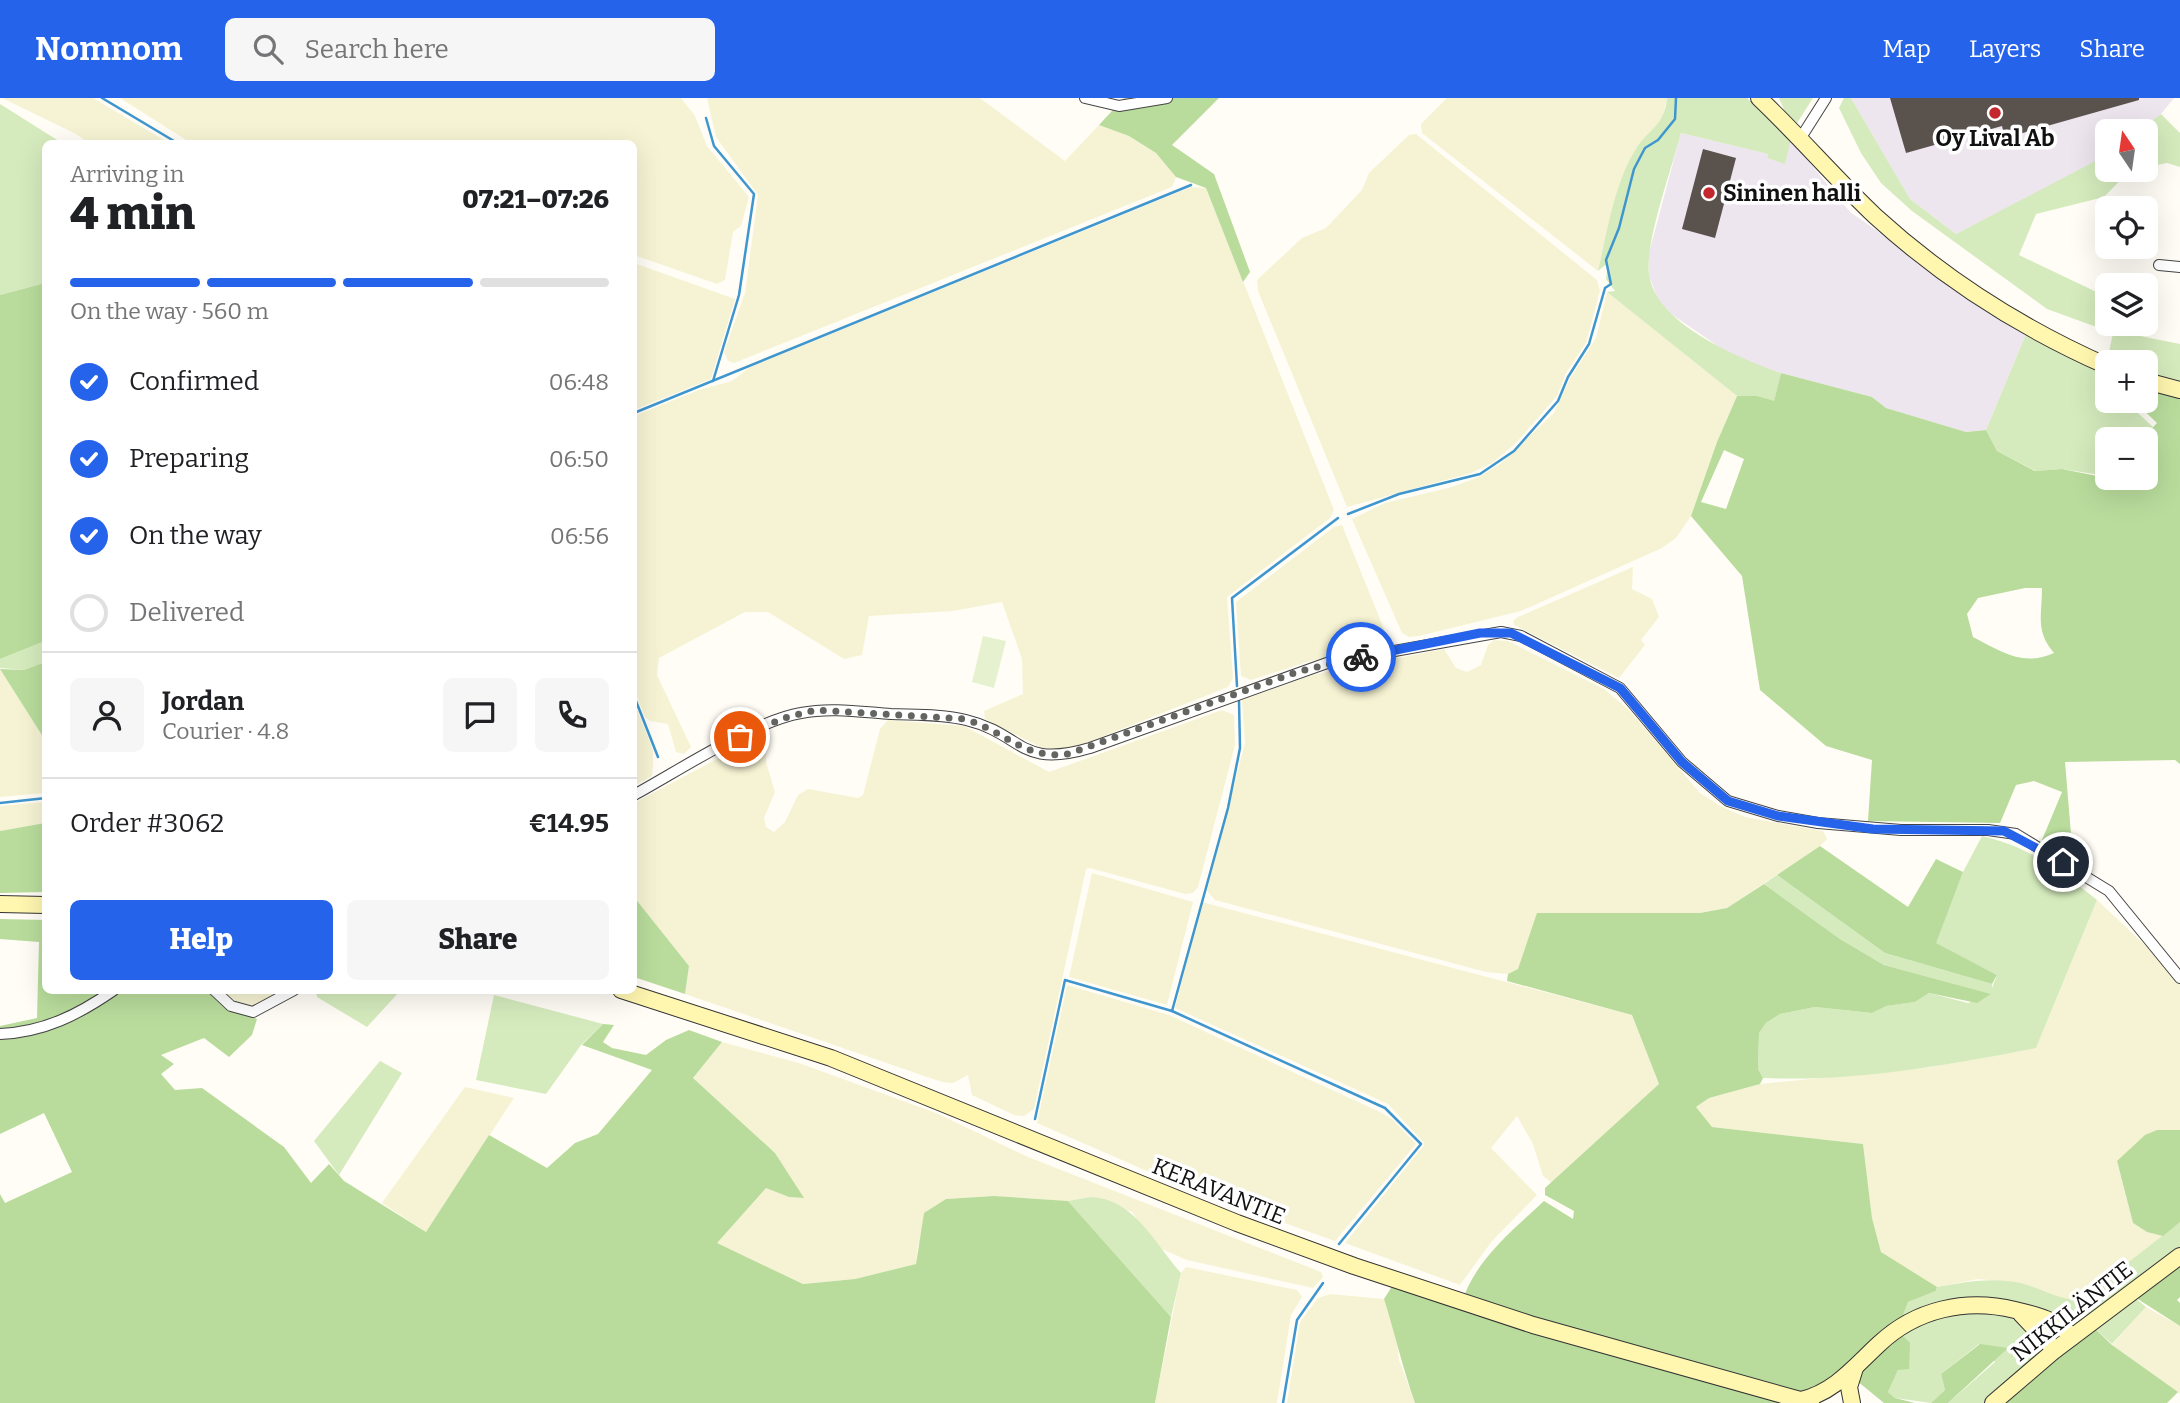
<!DOCTYPE html>
<meta charset="utf-8">
<style>
:root{--surface:#fff;--page:#f6f6f6;--text:#202124;--muted:#757577;--line:#e0e0e0;--accent:#2563eb}
body{margin:0;font-family:Bitter,serif;background:var(--page);color:var(--text);height:100vh;display:flex;flex-direction:column;font-size:26px;white-space:nowrap}
*{box-sizing:border-box;margin:0}
p{font-size:23px;color:var(--muted)}
.icon{flex:none;width:38px;height:38px;fill:none;stroke:currentColor;stroke-width:2;stroke-linecap:round;stroke-linejoin:round}
.map{position:relative;flex:1;overflow:hidden}
.panel{position:absolute;left:42px;top:42px;width:595px;height:854px;display:flex;flex-direction:column;background:var(--surface);border-radius:10px;box-shadow:0 7px 28px #0002}
.panel>*{flex:none}
.needle{width:46px;rotate:347deg}
.buttons{position:absolute;left:2095px;top:21px;display:grid;gap:14px}
.buttons a{display:grid;place-items:center;width:63px;height:63px;border-radius:10px;background:var(--surface);box-shadow:0 7px 28px #0002;font-size:35px}
.pin{position:absolute;display:grid;place-items:center;width:60px;height:60px;color:#fff;margin:-30px;border:4px solid #fff;border-radius:50%;box-shadow:0 2px 7px #0007}
.courier{position:absolute;display:grid;place-items:center;width:70px;height:70px;margin:-35px;border:5px solid #2563eb;border-radius:50%;background:#fff;color:#222;box-shadow:0 2px 9px #0007}
.summary em{font-style:normal;font-weight:800}
.summary div{display:flex;flex-direction:column-reverse}
.summary{display:flex;align-items:center;justify-content:space-between;height:119px;padding:0 28px}
h1{font-size:46px;font-weight:800;line-height:52px}
.bar{display:grid;grid-template-columns:repeat(4,1fr);gap:10px 7px;align-content:center;height:84px;padding:0 28px}
.bar i{height:9px;border-radius:5px;background:var(--line)}
.bar .selected{background:var(--accent)}
.bar p{grid-column:span 4}
.line{display:flex;align-items:center;gap:18px;padding:0 28px;border-top:2px solid var(--line)}
.line div{flex:1}
.round{display:grid;place-items:center;flex:none;width:74px;height:74px;border-radius:10px;background:var(--page)}
ol{padding:0 28px;list-style:none}
li{display:flex;align-items:center;gap:21px;height:77px}
li p{margin-inline-start:auto}
li .icon{padding:7px;border-radius:50%;background:var(--accent);color:#fff;stroke-width:4}
li:last-child{color:var(--muted)}
li i{width:38px;height:38px;border:4px solid var(--line);border-radius:50%}
.primary-button{display:flex;gap:14px;margin-top:auto;padding:14px 28px}
.primary-button a{flex:1;height:80px;border-radius:10px;background:var(--accent);color:#fff;font-size:28px;font-weight:800;line-height:80px;text-align:center}
.primary-button a+a{background:var(--page);color:var(--text)}
header{display:flex;align-items:center;gap:42px;box-sizing:border-box;height:98px;padding:0 35px;background:var(--accent);color:#fff}
header strong{font-size:33px}
nav{display:flex;gap:38px;margin-inline-start:auto;font-size:24px}
.search{width:490px;height:63px;background:var(--page);display:flex;align-items:center;gap:18px;box-sizing:border-box;padding:0 24px;border-radius:10px;color:var(--muted);font-size:26px}
.map>svg:first-child{display:block}
.industrial{fill:#eee6ef}
.farmland{fill:#f6f3d4}
.green{fill:#d5ebbd}
.forest{fill:#b9dc9c;fill-rule:evenodd}
.pitch{fill:#e6f2cf}
.lines{fill:none;stroke-linecap:round;stroke-linejoin:round}
.stream{stroke:#3f96cf;stroke-width:2.5}
.building{fill:#5a524d}
.street-casing{stroke:#444;stroke-width:12}
.secondary-casing{stroke:#333;stroke-width:18}
.street{stroke:#fff;stroke-width:10}
.secondary{stroke:#fff6b0;stroke-width:16}
.done{stroke:#646461;stroke-width:7;stroke-dasharray:0 12.6}
.route{stroke:#2563eb;stroke-width:9}
.poi-dot{fill:#c4262e;stroke:#fff;stroke-width:2.5}
.labels{text-anchor:middle;dominant-baseline:central;stroke-width:7;stroke-linejoin:round;paint-order:stroke}
.poi-label{font-size:23px;font-weight:bold;fill:#111;stroke:#fff}
.street-label{font-size:23px;fill:#111;stroke:#fff}
</style>
<header>
<strong>Nomnom</strong>
<div class="search"><svg class="icon" aria-label="search" viewBox="0 0 24 24"><circle cx="10" cy="10" r="6"/><path d="M15 15l6 6"/></svg>Search here</div>
<nav><a>Map</a><a>Layers</a><a>Share</a></nav>
</header>
<div class="map">
<svg width="2180" height="1305" viewBox="0 0 2180 1305">
<rect width="100%" height="100%" fill="#fffdf5"/>
<g class="industrial">
<path d="M1851,0h323l-13,16 -23,17h-31v24l-6,5 -145,74 -46,-35z"/>
<path d="M1681,35l87,21 -1,4 18,5 6,-23 59,72 176,122 -40,96 -20,2 -80,-24 -14,-11 -91,-24 -47,-16 -73,-50 -12,-31v-23z"/>
</g>
<g class="farmland">
<path d="M2,0h91l76,45h-80l-13,-9z"/>
<path d="M120,0h561l14,18 12,30 42,51 -8,29 -8,6 -8,48 -8,4 -83,-29v-111l-443,-1z"/>
<path d="M707,0h273l85,63 34,-36 30,11 27,17 20,24 -4,10 -438,176 -6,-2 -4,-9 21,-59 13,-98 -42,-58z"/>
<path d="M1447,0h220l-6,25 -26,27 -27,79 -10,42 -176,-138 -1,-9z"/>
<path d="M1416,36l181,146 3,11 -14,52 -20,30 -9,23 -41,47 -24,20 -21,10 -124,34 -89,-216 -1,-11 45,-42 24,-10 36,-38 7,-17 40,-38z"/>
<path d="M1191,89l15,1 128,322 -4,8 -103,79 6,81 -5,9 -152,60 -30,3 -61,-31 -1,-8 39,-17 -1,-35 -20,-57 -49,9 -84,5 -7,39 -18,4 -76,-47h-23l-86,46 -2,17 34,72 -7,7 -8,-2 -8,-28 -18,-3 -5,-4 -11,-28v-273l65,-26 33,-9 18,-14z"/>
<path d="M634,165l101,36 -24,80 -77,31z"/>
<path d="M1607,194l130,104 -20,46 -26,74 -15,22 -14,10 -141,63 -102,25 -10,1 -7,-4 -50,-114 33,-16 67,-16 27,-10 21,-13 54,-51 17,-36 25,-39z"/>
<path d="M1342,427l48,119 -83,18 -56,18 -10,-4 -5,-74 98,-75z"/>
<path d="M1633,469l-1,22 20,10 7,18 -18,23 4,5 -26,33 -105,-53 -1,-4 5,-4z"/>
<path d="M1494,542l14,1 96,48 25,21 71,83 20,13 25,11 78,14 4,8 -7,7 -93,62 -27,5 -56,1 -136,60 -22,-2 -271,-72 -8,-9 38,-148 -3,-43 70,-25 132,-26 12,19 11,4 14,-7 7,-20z"/>
<path d="M0,571l45,71v53l-45,4z"/>
<path d="M634,604l19,48v16l-1,10 -18,10z"/>
<path d="M1222,612l12,5 1,30 -37,142 -5,6 -8,1 -95,-26 -4,1 -52,240 -10,7 -10,-1 -42,-20 -4,-20 -15,8 -11,-1 -257,-88 4,-28 -55,-69v-94l132,-70v29l9,30 -11,26 2,9 8,5 11,-10 13,-27 10,-6 50,9 5,-3 17,-66 8,-9 76,6 85,46z"/>
<path d="M45,704v21l-45,8v-25z"/>
<path d="M1092,775l101,29 -26,103 -98,-28z"/>
<path d="M2097,802l83,78v152h-23l-40,32 16,61 14,9 16,4 -83,64h-12l-48,-17 -42,-4 -41,8 -19,-9 -37,-26 -9,-34 -9,-74 -151,-17 -16,-20 13,-9 51,-14 171,-17 105,-19z"/>
<path d="M1202,804l430,113 27,69 -106,100 -10,-8 -10,-32 -16,-28 -26,32 46,47 -45,46 -32,44 -115,-42 80,-99 -37,-40 -213,-96z"/>
<path d="M1067,887l102,30 211,97 12,7 24,25 -81,97 -156,-56 -142,-62z"/>
<path d="M221,893h64l-28,15 -13,2z"/>
<path d="M722,944l77,21 137,50 92,44 293,115 2,5 -10,11 -126,-28 -30,-13 -25,-35 -42,-15 -22,4 -74,-5 -48,3 -28,46 -2,19 -61,15 -52,5 -87,-41 50,-56 23,10 14,1 -28,-45 -82,-75z"/>
<path d="M465,989l49,11 -88,134 -44,-29z"/>
<path d="M1186,1169l111,23 5,7 -11,18 -14,88h-122l26,-130z"/>
<path d="M1330,1196l54,5 13,41 2,20 16,43h-128l13,-81 18,-24z"/>
<path d="M2146,1209l34,19v68l-68,-49z"/>
</g>
<g class="green">
<path d="M1667,0h80l44,42 -6,24 -18,-6 1,-4 -87,-21c-9,35 -36,108 -32,141 6,50 90,84 132,99l-7,29 -17,-6h-20l-130,-104 8,-1 -9,-12 2,-16 -10,8c9,-38 16,-85 36,-119 13,-23 30,-24 33,-54z"/>
<path d="M1779,0h34l-16,25 -12,-11z"/>
<path d="M1844,0h7l59,101 46,35 151,-79v15h23l-26,27 -68,17 -17,41 88,42v27h19l-1,9 55,11v46l-34,-10v-18h-39l6,-29 -66,-24 -135,-98 -31,-28 -20,-30 -22,-45z"/>
<path d="M0,6l62,39 -16,1 -1,139 -45,12z"/>
<path d="M2161,16l19,19v34l-13,-4 -21,4v-36h-8z"/>
<path d="M2026,236l38,22 43,17v28h18l28,26 -11,12h-35v37l-45,-7 -26,2 -39,-20 -11,-21z"/>
<path d="M45,543v21l-21,8 -24,-2v-9z"/>
<path d="M1982,738c50,12 76,33 115,64l-61,148c-89,17 -181,34 -273,30l-5,-9 1,-36 7,-10 14,-9 35,-7 57,6 13,-7 30,-4 14,-9 39,10 22,-9 -106,-29 -44,-26 -76,-55 13,-9 108,78 107,31v4l5,-13 -62,-32 28,-71z"/>
<path d="M316,893v-1l84,1 -33,36 -50,-30z"/>
<path d="M494,897l109,29 -22,21 -35,49 -70,-14z"/>
<path d="M380,963l22,12 -63,102 -25,-34z"/>
<path d="M1090,1099c44,1 65,47 91,76l-10,44 -103,-116z"/>
<path d="M2180,1124v34l-50,38 16,13 -34,37 -22,-20 -18,13 -54,-27 37,40 -62,53h-45l47,-41 -16,-18 -38,30 4,16 -14,13 -36,-5 -7,-6 10,-22 -2,-40 12,-28 28,-11 1,-4c28,-5 55,-10 84,-4 20,5 38,17 59,17z"/>
</g>
<g class="forest">
<path d="M1124,0h95l-47,47 42,29 36,98 -7,10 -37,-94 -30,-11 -20,-24 -27,-17 -30,-11z"/>
<path d="M45,185v358l-45,18v-364z"/>
<path d="M1781,275l91,24 14,11 80,24 20,-2 11,21 38,20 27,-2 45,9h39v-39h-4l15,-16 -23,-22h12v-12l34,7v368l-5,-4 -110,2 8,96 -31,-18 20,-48 -28,-11 -18,4 -16,38 -132,-2 4,-61 -46,-14 -66,-56 -18,-114 -51,-60 26,-74 20,-46h20l17,5zM1724,352l20,9 -18,50 -25,-7zM2025,490h17c0,27 -7,43 12,65 -31,14 -52,-1 -81,-16l-6,-23 11,-16z"/>
<path d="M45,564v78l-45,-71 24,1z"/>
<path d="M45,725v69l-45,1v-62z"/>
<path d="M1820,748l88,61 28,-48 27,13 -27,71 61,32 -5,9 -107,-31 -108,-78z"/>
<path d="M1764,786l76,55 44,26 107,29 -14,9 -48,-10 -14,9 -29,4 -14,7 -57,-6 -35,7 -14,9 -7,10 -1,36 5,9 -3,6 -51,14 -13,9 16,20 151,17 9,74 9,34 56,35 -1,4 -28,11 -11,28 13,13 -1,26 -11,1 -10,22 7,6 20,5h-31l-33,-27 -40,27h-396c-12,-34 -20,-69 -31,-104l12,-19 66,23c11,-41 52,-74 82,-102l29,18 1,-8 -29,-16v-7l114,-104 -27,-69 -125,-34 1,-7 10,-5 19,-56h163l27,-5z"/>
<path d="M634,799l55,69 -4,28 -51,-17z"/>
<path d="M0,821l45,1 1,70 165,1 23,19 23,9 -5,16 -23,22 -25,-19 -43,17 13,9 -13,10 14,16 27,-2 82,59 27,36 18,-19 15,17 82,51 63,-97 58,33 28,-25 23,-9 54,-64 -70,-25 21,-21 11,1 -11,17 9,6 34,7 20,-15 23,-10 33,12 -29,36 82,75 29,45 -15,-1 -23,-9 -49,55 86,41 52,-5 61,-15 8,-51 22,-14 48,-3 74,5 103,116 -16,86h-1155v-209l5,9 67,-31 -28,-59 -44,21v-108l37,-8 2,-76 -39,-3z"/>
<path d="M2157,1032h23v92l-17,14 -16,-4 -14,-9 -16,-62 28,-26z"/>
<path d="M2180,1158v41l-3,3 3,3v23l-50,-32z"/>
<path d="M2090,1226l22,21 66,47 -11,11h-174z"/>
<path d="M1980,1246l28,4 -60,55h-17l14,-13 -4,-16z"/>
</g>
<path class="pitch" d="M983,538l23,5 -12,47 -22,-6z"/>
<g class="lines">
<g class="stream">
<path d="M102,0l77,46"/>
<path d="M706,20l8,28 40,48 -15,101 -26,86"/>
<path d="M634,315l557,-228"/>
<path d="M1348,416l51,-20 81,-20 34,-23 44,-50 10,-24 21,-33 16,-56 6,-4 -5,-24 13,-32 15,-59 11,-21 13,-8 17,-21 1,-21"/>
<path d="M1237,588l-5,-88 106,-80"/>
<path d="M634,598l24,61"/>
<path d="M0,705l46,-5"/>
<path d="M1172,913l56,-203 12,-60 -1,-47"/>
<path d="M1035,1021l30,-139 107,31 213,97 36,36 -82,100"/>
<path d="M1283,1305l14,-83 26,-37"/>
</g>
</g>
<g class="building">
<path d="M1890,0h249v2l-134,38 -3,-12 -96,27z"/>
<path d="M1703,51l33,9 -21,80 -33,-9z"/>
</g>
<g class="lines">
<g class="street-casing">
<g id="street">
<path d="M1085,0l34,8 48,-8"/>
<path d="M1800,41l26,-41"/>
<path d="M2159,167l21,2"/>
<path d="M634,697c44,-24 120,-74 167,-82 29,-6 61,-1 90,1 25,1 51,0 75,6 58,14 52,49 124,28l237,-85 174,-31 20,4 99,52 62,74 46,39 50,15 40,7 83,7h87l28,4 93,57 71,87"/>
<path d="M214,892l17,16 22,6 41,-22"/>
<path d="M0,936c44,-2 78,-19 114,-44"/>
</g>
</g>
<g class="secondary-casing">
<g id="secondary">
<path d="M1759,0c40,38 76,80 116,118 68,62 148,113 232,150"/>
<path d="M2146,283l34,9"/>
<path d="M0,806l46,1"/>
<path d="M621,892l210,68 406,165 117,43 179,59 278,78"/>
<path d="M2021,1216l34,36"/>
<path d="M1801,1302c34,-8 54,-34 78,-56 37,-35 87,-46 136,-34 21,5 43,10 57,27"/>
<path d="M1852,1305l-3,-16 6,-19"/>
<path d="M1993,1305l62,-53 125,-94"/>
</g>
</g>
<use href="#street" class="street"/>
<use href="#secondary" class="secondary"/>
</g>
<g class="lines">
<path class="done" d="M740,639l44,-19 32,-8 148,9c40,11 60,41 104,35l232,-83 61,-14"/>
<path class="route" d="M1361,559l119,-24h31l109,55 62,74 46,39 50,15 95,13 131,2 59,31"/>
</g>
<g class="poi-dot">
<circle cx="1995" cy="15" r="7"/>
<circle cx="1709" cy="95" r="7"/>
</g>
<g class="labels">
<g class="poi-label">
<text x="1995" y="40">Oy Lival Ab</text>
<text x="1723" y="95" text-anchor="start">Sininen halli</text>
</g>
<g class="street-label">
<text transform="translate(1219 1093) rotate(22)">KERAVANTIE</text>
<text transform="translate(2072 1213) rotate(-38)">NIKKILÄNTIE</text>
</g>
</g>
</svg>
<div class="buttons">
<a><svg class="needle" viewBox="-14 -14 28 28"><path d="M0-13l5 13h-10z" fill="#e53935"/><path d="M0 13l5-13h-10z" fill="#757577"/></svg></a>
<a><svg class="icon" aria-label="locate" viewBox="0 0 24 24"><circle cx="12" cy="12" r="6"/><path d="M12 2v4M12 18v4M2 12h4M18 12h4"/></svg></a>
<a><svg class="icon" aria-label="layers" viewBox="0 0 24 24"><path d="M12 4l9 5-9 5-9-5zM3 14l9 5 9-5"/></svg></a>
<a>+</a>
<a>−</a>
</div>
<div class="pin" style="left:740px;top:639px;background:#ea580c"><svg class="icon" aria-label="bag" viewBox="0 0 24 24"><path d="M5 8h14l-1 12H6zM9 8a3 3 0 0 1 6 0"/></svg></div>
<div class="pin" style="left:2063px;top:764px;background:#1f2937"><svg class="icon" aria-label="home" viewBox="0 0 24 24"><path d="M3 11l9-7 9 7M6 9v11h12V9"/></svg></div>
<div class="courier" style="left:1361px;top:559px"><svg class="icon" aria-label="bike" viewBox="0 0 24 24"><circle cx="6" cy="16" r="4"/><circle cx="18" cy="16" r="4"/><path d="M6 16l4-8h5l3 8M10 8l3 8H6M13 5h3"/></svg></div>
<section class="panel">
<div class="summary"><div><h1>4 min</h1><p>Arriving in</p></div><em>07:21–07:26</em></div>
<div class="bar"><i class="selected"></i><i class="selected"></i><i class="selected"></i><i></i><p>On the way · 560 m</p></div>
<ol>
<li><svg class="icon" aria-label="check" viewBox="0 0 24 24"><path d="M5 12l5 5 9-10"/></svg>Confirmed<p>06:48</p></li>
<li><svg class="icon" aria-label="check" viewBox="0 0 24 24"><path d="M5 12l5 5 9-10"/></svg>Preparing<p>06:50</p></li>
<li><svg class="icon" aria-label="check" viewBox="0 0 24 24"><path d="M5 12l5 5 9-10"/></svg>On the way<p>06:56</p></li>
<li><i></i>Delivered</li>
</ol>
<div class="line" style="height:126px"><a class="round"><svg class="icon" aria-label="person" viewBox="0 0 24 24"><circle cx="12" cy="8" r="4"/><path d="M4 21q1-7 8-7t8 7"/></svg></a><div><b>Jordan</b><p>Courier · 4.8</p></div><a class="round"><svg class="icon" aria-label="chat" viewBox="0 0 24 24"><path d="M4 5h16v11H9l-5 4z"/></svg></a><a class="round"><svg class="icon" aria-label="phone" viewBox="0 0 24 24"><path d="M5 4h4l2 5-3 2q2 4 5 5l2-3 5 2v4C11 20 4 13 5 4z"/></svg></a></div>
<div class="line" style="height:91px"><div>Order #3062</div><b>€14.95</b></div>
<div class="primary-button"><a>Help</a><a>Share</a></div>
</section>
</div>
